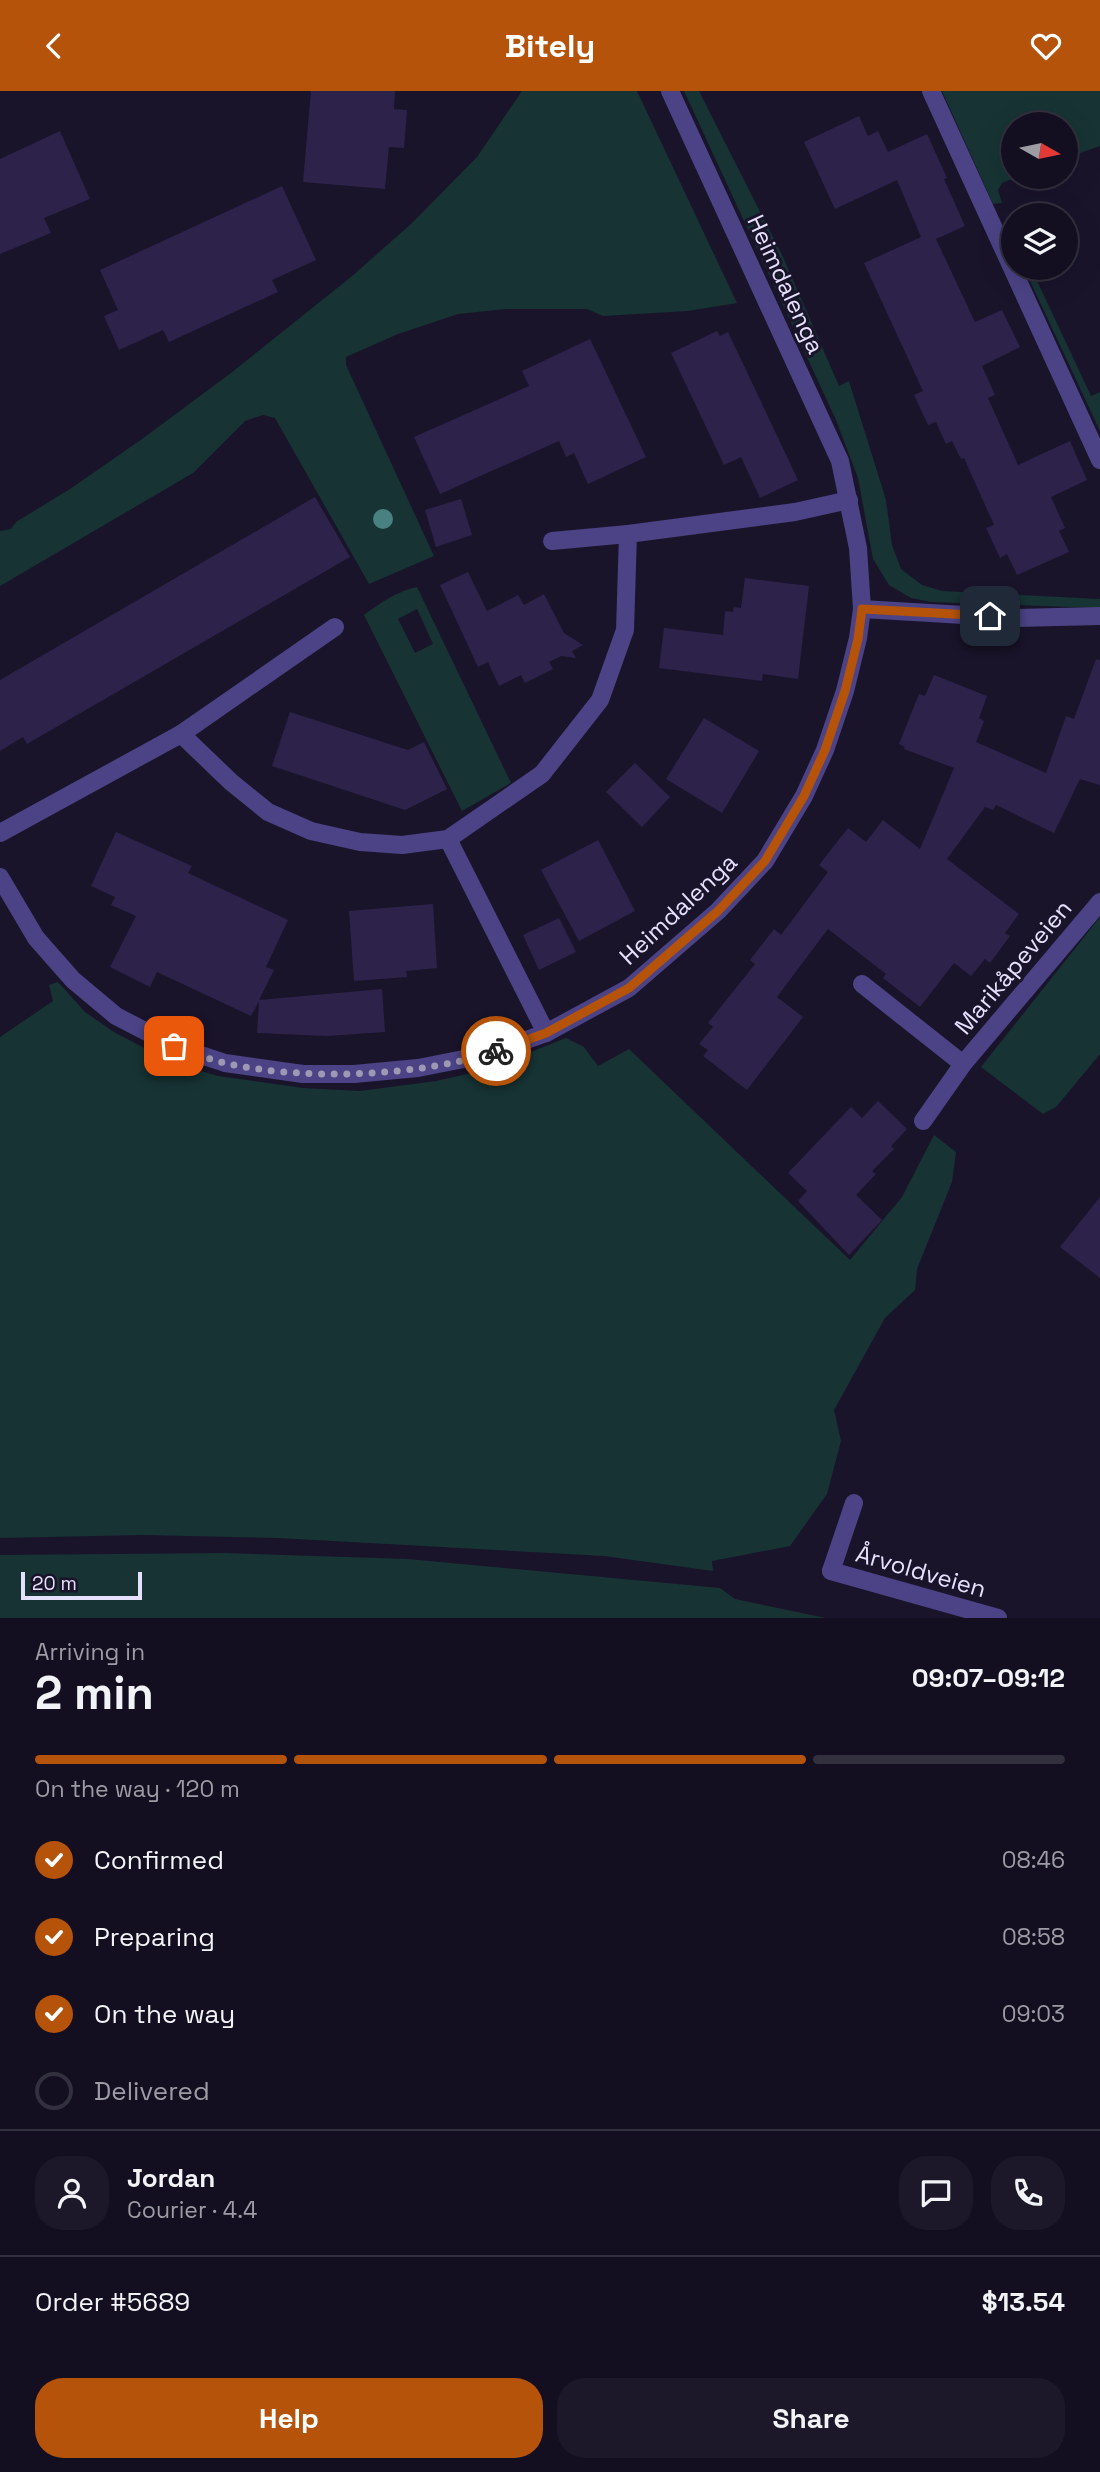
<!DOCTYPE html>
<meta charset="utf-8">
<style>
:root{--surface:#130f20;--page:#1c1829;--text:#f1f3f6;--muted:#9d9ca5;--line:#322f3e;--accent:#b45309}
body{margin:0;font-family:"Space Grotesk",sans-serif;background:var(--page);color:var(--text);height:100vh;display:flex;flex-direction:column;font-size:26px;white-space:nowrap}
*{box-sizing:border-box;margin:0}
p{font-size:23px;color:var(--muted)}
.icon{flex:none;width:38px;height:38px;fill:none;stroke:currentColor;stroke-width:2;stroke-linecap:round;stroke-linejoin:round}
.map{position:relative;height:1527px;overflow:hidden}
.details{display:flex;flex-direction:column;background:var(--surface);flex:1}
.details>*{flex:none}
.needle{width:46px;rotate:99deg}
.fabs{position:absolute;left:1001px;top:21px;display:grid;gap:14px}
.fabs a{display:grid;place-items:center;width:77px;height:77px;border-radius:50%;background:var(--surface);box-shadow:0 7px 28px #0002,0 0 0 2px var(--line);font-size:35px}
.scale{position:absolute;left:21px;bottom:18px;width:121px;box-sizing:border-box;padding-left:7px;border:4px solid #e5e0fc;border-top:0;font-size:19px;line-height:24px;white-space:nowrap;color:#e5e0fc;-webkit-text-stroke:5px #19142a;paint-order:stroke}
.pin{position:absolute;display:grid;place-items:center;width:60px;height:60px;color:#fff;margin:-30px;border-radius:14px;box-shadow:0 4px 10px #0006}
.courier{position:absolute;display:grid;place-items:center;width:70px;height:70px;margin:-35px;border:5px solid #b45309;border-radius:50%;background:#fff;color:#222;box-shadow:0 2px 9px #0007}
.overview em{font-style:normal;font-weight:800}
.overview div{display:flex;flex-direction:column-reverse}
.overview{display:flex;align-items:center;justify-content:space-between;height:119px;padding:0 35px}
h1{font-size:46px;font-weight:800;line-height:52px}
.bar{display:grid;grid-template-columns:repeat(4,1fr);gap:10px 7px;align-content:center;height:84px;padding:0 35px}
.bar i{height:9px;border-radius:5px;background:var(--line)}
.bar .on{background:var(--accent)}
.bar p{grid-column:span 4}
.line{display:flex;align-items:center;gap:18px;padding:0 35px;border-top:2px solid var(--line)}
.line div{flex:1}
.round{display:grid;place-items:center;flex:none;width:74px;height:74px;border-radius:28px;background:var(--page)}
ol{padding:0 35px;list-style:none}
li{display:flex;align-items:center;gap:21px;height:77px}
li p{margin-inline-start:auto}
li .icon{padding:7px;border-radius:50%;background:var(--accent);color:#fff;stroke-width:4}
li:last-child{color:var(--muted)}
li i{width:38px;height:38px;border:4px solid var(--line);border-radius:50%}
.primary-button{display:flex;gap:14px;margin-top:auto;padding:14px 35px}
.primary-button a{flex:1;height:80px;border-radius:28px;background:var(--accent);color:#fff;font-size:28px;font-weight:800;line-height:80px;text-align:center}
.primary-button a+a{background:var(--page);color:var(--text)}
header{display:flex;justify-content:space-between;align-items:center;height:91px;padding:0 35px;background:var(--accent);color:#fff;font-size:32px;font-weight:800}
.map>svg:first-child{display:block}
.green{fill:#173334;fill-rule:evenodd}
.building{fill:#2d224a}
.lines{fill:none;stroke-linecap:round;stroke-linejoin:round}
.lane{stroke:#4b4385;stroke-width:18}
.street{stroke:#4b4385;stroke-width:18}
.tree{fill:#498080}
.done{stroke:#9e99b2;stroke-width:7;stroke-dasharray:0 12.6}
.route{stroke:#b45309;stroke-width:9}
.labels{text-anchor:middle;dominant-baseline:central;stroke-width:6;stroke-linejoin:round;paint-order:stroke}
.street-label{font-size:24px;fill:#e5e0fc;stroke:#19142a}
</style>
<header><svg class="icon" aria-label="back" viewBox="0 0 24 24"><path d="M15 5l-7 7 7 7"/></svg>Bitely<svg class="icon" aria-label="heart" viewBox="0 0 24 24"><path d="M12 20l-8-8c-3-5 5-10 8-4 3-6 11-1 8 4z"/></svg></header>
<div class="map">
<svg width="1100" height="1527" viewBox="0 0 1100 1527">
<rect width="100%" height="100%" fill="#19142a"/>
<g class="green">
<path d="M522,0h115l100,212 -49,8 -85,5 -16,-7h-81l-48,5 -60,20 -52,23v8l88,191 -65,28 -94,-166 -12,-3 -18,6 -52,52 -193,113v-55l11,-2 5,-7 54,-33 72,-50 89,-66 120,-96 60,-53 66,-67z"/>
<path d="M684,0h15l84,166 56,129 10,-5 37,119 6,45 9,24 21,16 20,6 158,8v9l-169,-6 -20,-4 -22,-13 -16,-26 -15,-81 -22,-58z"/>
<path d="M942,0h158v55l-34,12v-34h-53v53h4l-15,6 -4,7 4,13 -9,1z"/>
<path d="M1024,177h7l60,128 9,-4v39z"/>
<path d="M417,496l94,196 -49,28 -98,-196c16,-12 33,-24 53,-28zM417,518l16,35 -18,9 -17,-34z"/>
<path d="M1100,826v137l-44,53 -13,7 -62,-47z"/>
<path d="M58,891l27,30 29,20 57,30 47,14 85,12 57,3 76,-10 49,-11 81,-32 18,9 14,19 31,-17 221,211 52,-63 32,-62 22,17 -4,30 -35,87 -2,21 -30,28 -51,92 7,31 -14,53 -37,52 -78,15 1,10 -109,-15 -326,-18 -135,-3 -143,3v-501l53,-36 -4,-16z"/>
<path d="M224,1462l184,6 312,29 15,11 91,19h-826v-63z"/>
</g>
<g class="building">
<path d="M311,0h84l-1,18 13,1 -3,38 -15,-1 -4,42 -82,-7z"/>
<path d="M859,25l9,20 10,-5 10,21 39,-18 20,44 -3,1 21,47 -29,13 39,83 27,-12 18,37 -38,19 13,29 -7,3 30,67 52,-24 17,39 -36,17 14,31 -6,3 10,21 -52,23 -10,-21 -7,4 -14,-30 8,-3 -30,-67 -3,1 -9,-18 -6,3 -10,-22 -8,3 -14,-30 9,-4 -59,-128 57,-26 -24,-57 -62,29 -31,-67z"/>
<path d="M60,40l30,68 -46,19 7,15 -51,21v-95z"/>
<path d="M282,95l34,74 -44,20 6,12 -109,50 -6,-12 -44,20 -15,-34 14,-6 -18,-40z"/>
<path d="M717,240l3,5 8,-4 70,148 -38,18 -19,-41 -17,8 -53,-112z"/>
<path d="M590,248l56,118 -58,27 -14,-31 -8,4 -7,-16 -119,53 -26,-57 115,-51 -7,-15z"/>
<path d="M315,406l35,60 -323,187 -4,-7 -23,14v-71z"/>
<path d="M461,408l11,36 -36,12 -11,-37z"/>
<path d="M468,481l19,39 31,-16 6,10 20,-11 20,39 19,12 -11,6 4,7 -15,-2 -12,6 4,7 -28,14 -4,-8 -22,11 -11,-24 -10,5 -38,-82z"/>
<path d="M745,487l64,8 -11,93 -35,-5 -1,7 -103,-13 5,-40 59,7 2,-24 8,1 1,-5 7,1z"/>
<path d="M1096,568l4,1v125l-20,-6 -26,54 -58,-28 -3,5 -8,-3 -38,52 72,55 -14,19 5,3 -20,27 -5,-4 -14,17 -17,-13 -34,44 -37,-29 3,-4 -58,-45 -51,68 26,20 -56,73 -44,-34 5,-6 -9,-6 14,-17 -5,-4 47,-59 -5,-4 24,-31 7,6 47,-63 -9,-7 29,-37 18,14 17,-22 37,29 34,-81 -50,-19 1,-2 -6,-3 20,-50 6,2 9,-21 53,21 -8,22 5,3 -8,21 70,31 20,-57 8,3z"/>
<path d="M290,621l118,38 16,-8 23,47 -42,21 -133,-44z"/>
<path d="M704,627l55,33 -37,62 -56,-34z"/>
<path d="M635,672l35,34 -28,30 -36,-35z"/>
<path d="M116,741l76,34 -4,7 100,47 -22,47 8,3 -15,30 123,-11 3,43 -58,4 -70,-3 2,-32 -8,15 -94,-44 -7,15 -40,-20 26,-51 -25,-11 4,-8 -24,-11z"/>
<path d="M598,749l37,71 -56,30 -38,-71z"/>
<path d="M433,813l4,64 -31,3 1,6 -53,4 -5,-70z"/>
<path d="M559,827l17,34 -37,18 -16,-35z"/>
<path d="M878,1010l29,28 -16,17 3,3 -22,22 4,3 -20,21 26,25 -33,35 -51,-54 9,-10 -19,-18 63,-66 11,11z"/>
<path d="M1100,1106v81l-40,-31z"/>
</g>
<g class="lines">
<path class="lane" d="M831,1480l23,-68"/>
<g class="street">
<path d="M931,0l169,369"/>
<path d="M552,450l76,-7"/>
<path d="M862,518l153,9 85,-2"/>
<path d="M181,643l154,-107"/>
<path d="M0,742l181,-99 50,48 37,30 43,19 49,11 42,3 46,-6 94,-65 58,-74 25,-70 3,-96 167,-22 54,-12"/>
<path d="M448,748l98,194"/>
<path d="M0,786l36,61 37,42 43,36 58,30 51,17 78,11h51l64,-6 66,-13 62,-22 83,-45 89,-77 47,-50 39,-65 21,-46 20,-59 13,-53 4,-29 -4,-61 -18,-87 -170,-370"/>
<path d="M862,893l101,80"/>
<path d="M923,1030l40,-57 137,-162"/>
<path d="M831,1480l167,47"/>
</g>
</g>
<circle class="tree" cx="383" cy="428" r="10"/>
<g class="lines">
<path class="done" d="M174,955c17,6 34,13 51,17 78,18 195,14 271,-12"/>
<path class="route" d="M496,960l50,-18 83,-45 89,-77 47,-50 39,-65 21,-46 20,-59 13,-52 4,-30 128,7"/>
</g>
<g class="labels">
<g class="street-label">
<text transform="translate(786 193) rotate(65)">Heimdalenga</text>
<text transform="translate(678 818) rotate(-43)">Heimdalenga</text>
<text transform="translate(1013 876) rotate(-50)">Marikåpeveien</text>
<text transform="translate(921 1480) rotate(16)">Årvoldveien</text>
</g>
</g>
</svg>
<div class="fabs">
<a><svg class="needle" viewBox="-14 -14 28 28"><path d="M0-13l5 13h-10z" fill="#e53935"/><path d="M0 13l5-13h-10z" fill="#9d9ca5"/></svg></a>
<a><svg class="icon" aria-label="layers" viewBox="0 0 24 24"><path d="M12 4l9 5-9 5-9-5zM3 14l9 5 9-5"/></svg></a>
</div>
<div class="scale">20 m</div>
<div class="pin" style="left:174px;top:955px;background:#ea580c"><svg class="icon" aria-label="bag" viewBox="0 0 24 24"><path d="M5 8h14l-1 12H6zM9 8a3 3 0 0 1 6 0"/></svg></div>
<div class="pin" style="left:990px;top:525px;background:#1f2937"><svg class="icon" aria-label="home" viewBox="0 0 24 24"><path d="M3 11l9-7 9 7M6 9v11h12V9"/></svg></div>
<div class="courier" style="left:496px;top:960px"><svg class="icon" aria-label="bike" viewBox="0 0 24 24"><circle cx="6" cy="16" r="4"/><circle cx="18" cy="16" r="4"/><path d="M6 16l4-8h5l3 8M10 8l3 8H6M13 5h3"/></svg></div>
</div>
<section class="details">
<div class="overview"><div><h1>2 min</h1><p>Arriving in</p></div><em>09:07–09:12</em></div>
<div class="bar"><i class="on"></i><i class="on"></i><i class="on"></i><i></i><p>On the way · 120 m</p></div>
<ol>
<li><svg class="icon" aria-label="check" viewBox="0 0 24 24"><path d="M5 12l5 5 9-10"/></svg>Confirmed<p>08:46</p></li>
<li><svg class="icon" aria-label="check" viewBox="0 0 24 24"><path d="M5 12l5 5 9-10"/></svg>Preparing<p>08:58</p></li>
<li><svg class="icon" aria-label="check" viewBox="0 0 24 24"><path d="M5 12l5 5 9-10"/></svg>On the way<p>09:03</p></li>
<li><i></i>Delivered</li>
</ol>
<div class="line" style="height:126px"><a class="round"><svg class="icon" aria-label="person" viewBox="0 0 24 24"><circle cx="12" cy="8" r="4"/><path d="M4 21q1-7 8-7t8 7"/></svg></a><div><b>Jordan</b><p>Courier · 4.4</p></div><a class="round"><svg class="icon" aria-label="chat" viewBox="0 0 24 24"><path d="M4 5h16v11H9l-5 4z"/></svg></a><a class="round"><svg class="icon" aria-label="phone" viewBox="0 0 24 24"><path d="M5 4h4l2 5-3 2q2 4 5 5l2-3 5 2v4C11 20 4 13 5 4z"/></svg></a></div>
<div class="line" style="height:91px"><div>Order #5689</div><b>$13.54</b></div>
<div class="primary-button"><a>Help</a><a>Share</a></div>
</section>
